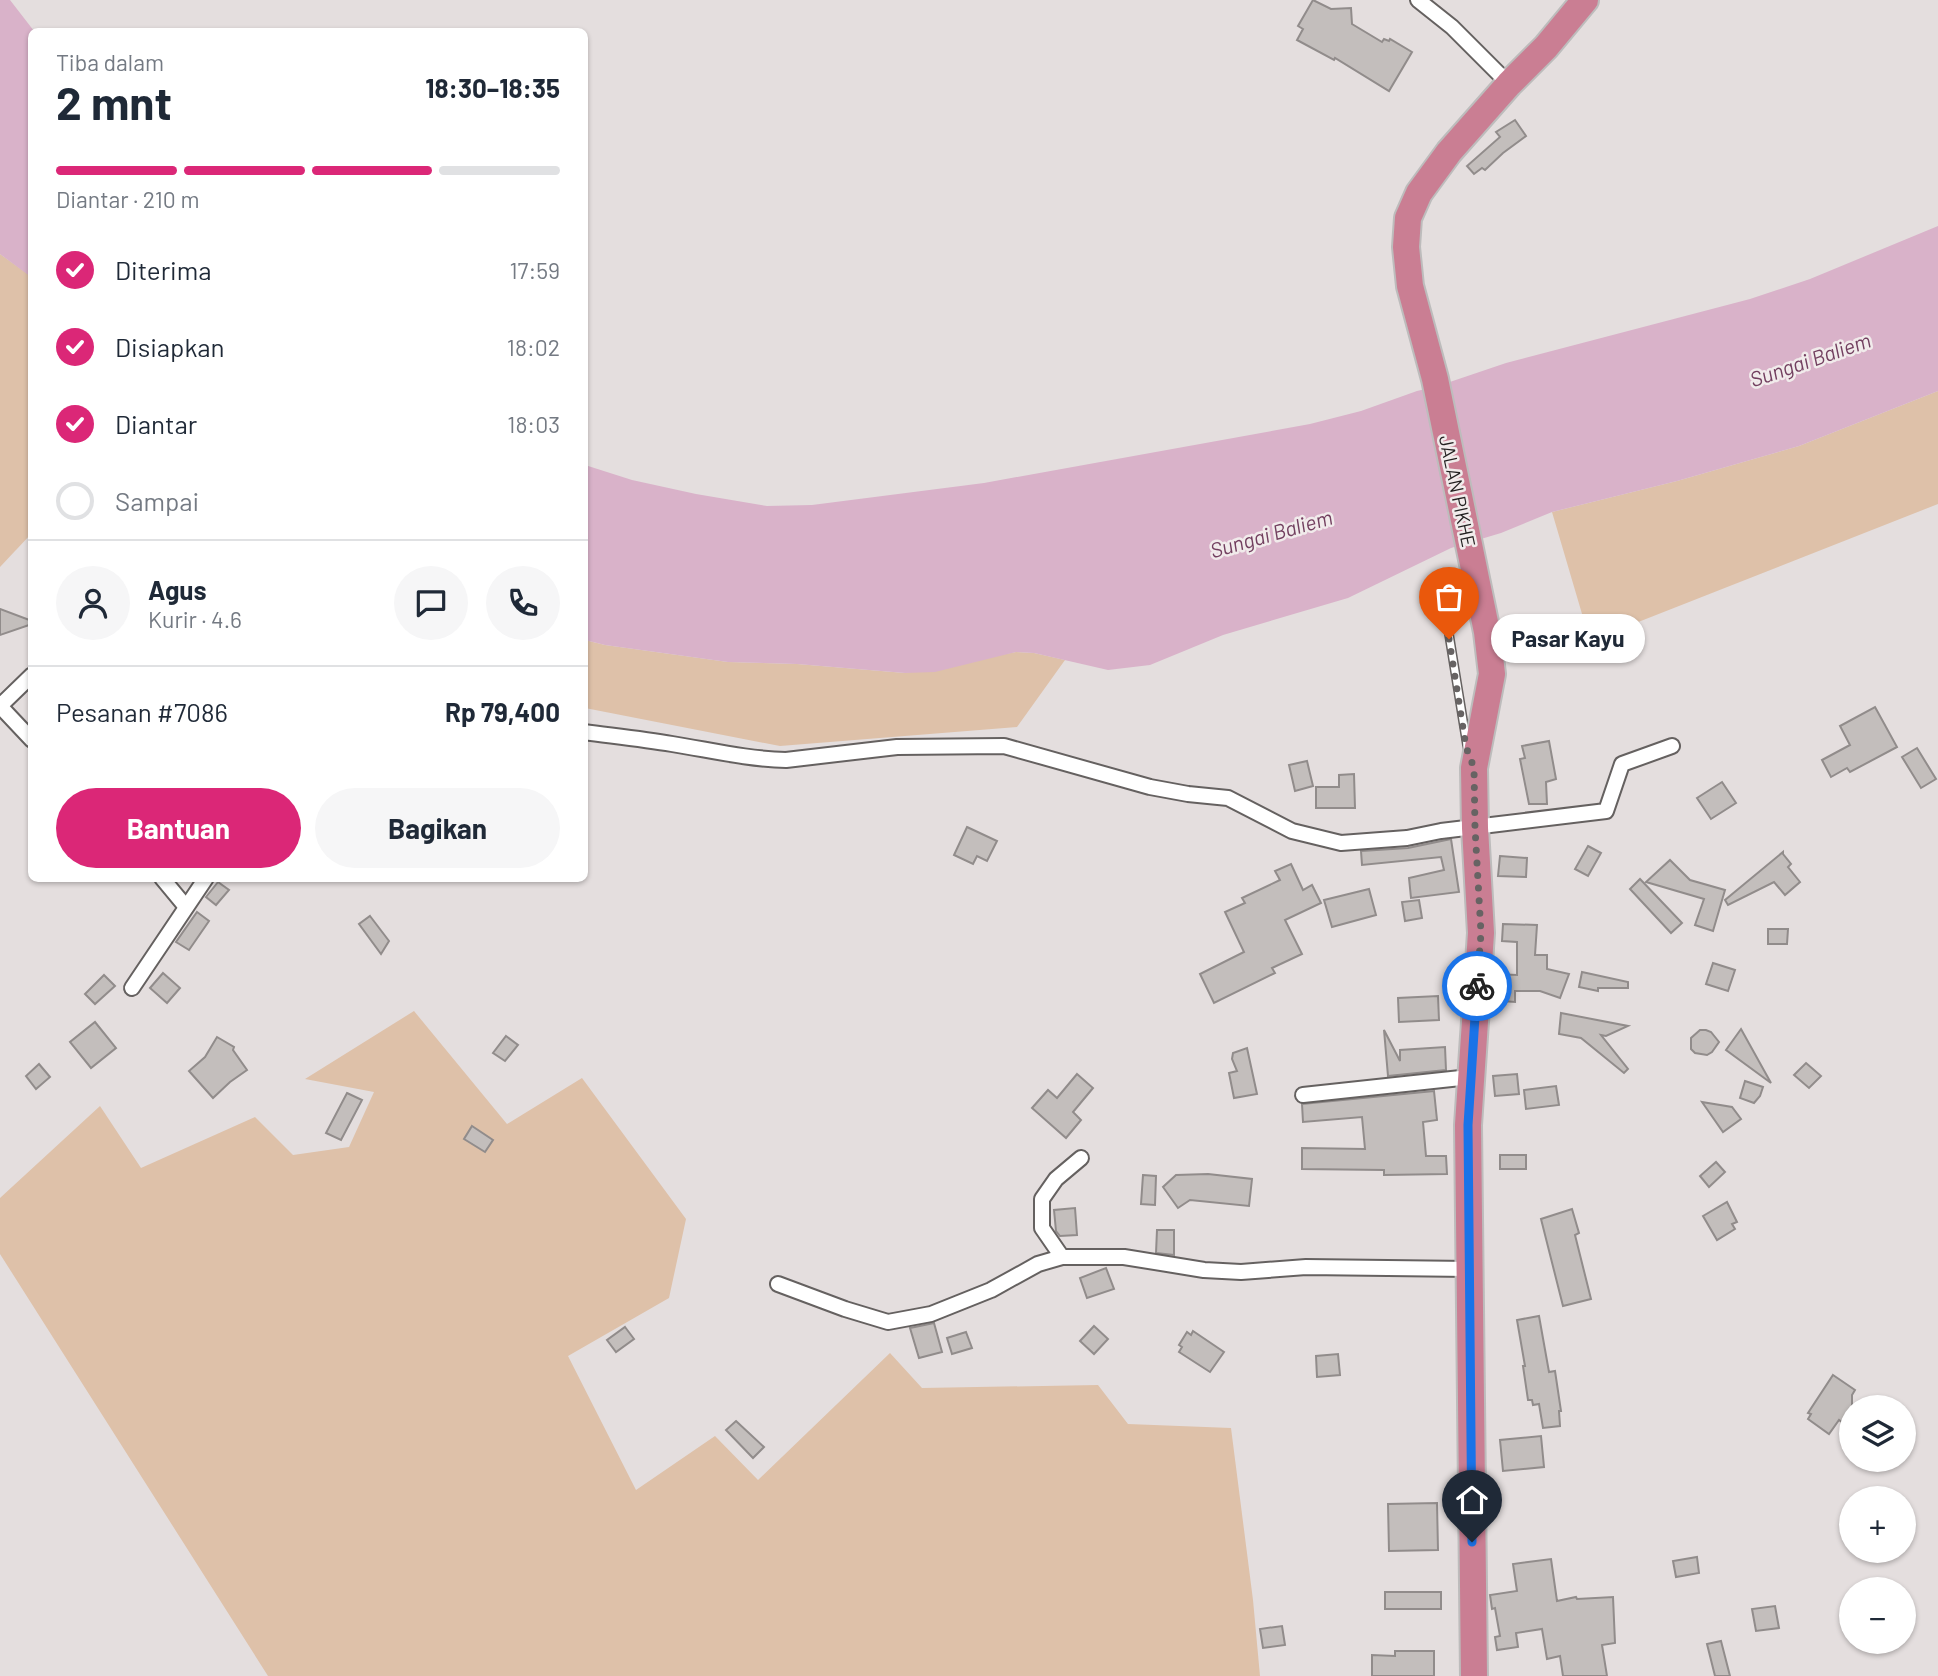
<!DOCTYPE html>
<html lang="id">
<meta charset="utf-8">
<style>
:root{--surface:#fff;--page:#f6f6f7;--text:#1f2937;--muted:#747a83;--line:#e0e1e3;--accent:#db2777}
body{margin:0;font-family:Barlow,sans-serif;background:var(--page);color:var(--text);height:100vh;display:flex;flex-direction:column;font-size:26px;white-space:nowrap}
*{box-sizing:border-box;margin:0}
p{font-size:23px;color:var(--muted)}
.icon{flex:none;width:38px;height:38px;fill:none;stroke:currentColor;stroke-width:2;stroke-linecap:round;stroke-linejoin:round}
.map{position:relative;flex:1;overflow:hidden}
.details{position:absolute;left:28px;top:28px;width:560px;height:854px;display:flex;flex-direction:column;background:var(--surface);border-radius:10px;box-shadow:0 2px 5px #0004}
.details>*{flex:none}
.controls{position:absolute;left:1839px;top:1395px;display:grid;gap:14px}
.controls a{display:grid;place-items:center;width:77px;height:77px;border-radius:50%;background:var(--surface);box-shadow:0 2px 5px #0004;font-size:35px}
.pin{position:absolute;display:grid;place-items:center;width:60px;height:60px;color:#fff;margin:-72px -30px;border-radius:50% 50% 50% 0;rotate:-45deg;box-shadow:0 0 7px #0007}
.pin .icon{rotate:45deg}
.courier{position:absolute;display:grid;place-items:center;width:70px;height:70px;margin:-35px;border:5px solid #1a73e8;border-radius:50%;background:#fff;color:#222;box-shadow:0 2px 9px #0007}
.bubble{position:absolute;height:49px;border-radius:24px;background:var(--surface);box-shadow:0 2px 5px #0004;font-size:23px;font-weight:700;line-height:49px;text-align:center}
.summary em{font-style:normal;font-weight:700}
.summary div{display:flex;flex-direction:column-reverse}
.summary{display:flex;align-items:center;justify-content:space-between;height:119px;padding:0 28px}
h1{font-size:46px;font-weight:700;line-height:52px}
.bar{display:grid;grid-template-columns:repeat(4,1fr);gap:10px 7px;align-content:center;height:84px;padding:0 28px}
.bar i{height:9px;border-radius:5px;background:var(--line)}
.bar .active{background:var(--accent)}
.bar p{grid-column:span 4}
.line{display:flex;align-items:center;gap:18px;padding:0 28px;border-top:2px solid var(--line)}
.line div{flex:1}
.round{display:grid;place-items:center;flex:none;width:74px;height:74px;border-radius:37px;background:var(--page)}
ol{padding:0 28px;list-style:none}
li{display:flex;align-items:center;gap:21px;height:77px}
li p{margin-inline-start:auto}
li .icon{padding:7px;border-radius:50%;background:var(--accent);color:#fff;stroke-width:4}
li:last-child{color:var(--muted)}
li i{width:38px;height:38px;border:4px solid var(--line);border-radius:50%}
.action{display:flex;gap:14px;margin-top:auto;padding:14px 28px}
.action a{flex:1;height:80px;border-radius:42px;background:var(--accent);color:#fff;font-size:28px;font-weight:700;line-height:80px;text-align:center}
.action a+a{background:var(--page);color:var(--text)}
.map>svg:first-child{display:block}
.green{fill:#dec1a9}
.water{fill:#d9b2c9}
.building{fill:#c3bebc;stroke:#918c8b;stroke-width:2}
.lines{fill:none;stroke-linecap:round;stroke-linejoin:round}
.lane-casing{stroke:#656160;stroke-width:10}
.street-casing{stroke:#656160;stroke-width:18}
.highway-casing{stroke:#bdbcbc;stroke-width:30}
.lane{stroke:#fff;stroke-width:7}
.street{stroke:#fff;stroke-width:14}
.highway{stroke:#ca7e93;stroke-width:26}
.done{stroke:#676363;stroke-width:7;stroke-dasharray:0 12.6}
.route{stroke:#1a73e8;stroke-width:9}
.labels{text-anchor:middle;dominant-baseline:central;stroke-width:5;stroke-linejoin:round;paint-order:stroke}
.street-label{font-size:19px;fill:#232121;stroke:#f1ebeb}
.water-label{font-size:21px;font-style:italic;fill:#723f5f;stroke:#f1ebeb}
</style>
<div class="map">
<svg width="1938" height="1676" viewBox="0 0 1938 1676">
<rect width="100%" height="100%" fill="#e4dede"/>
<g class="green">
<path d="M0,254l32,23 -1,257 -31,33z"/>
<path d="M1938,391v113l-348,137 -38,-129 125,-31 122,-35z"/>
<path d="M585,640l20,5 123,17 69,2 108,9 111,-21 18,1 31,7 -48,67 -237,19 -195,-38z"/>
<path d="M414,1011l93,113 75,-46 104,141 -17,79 -101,58 68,134 79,-54 43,44 132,-127 32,35 176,-3 30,39 103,4 22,172 7,76h-992l-268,-422v-56l100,-92 41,62 114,-51 38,38 56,-8 25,-55 -69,-13z"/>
</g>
<g class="water">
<path d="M0,0h10l24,31 -2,1 -1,245 -31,-23z"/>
<path d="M1938,226v165l-139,55 -122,35 -125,31 -51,21 -50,15 -103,50 -125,37 -73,30 -42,5 -74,-17 -18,-1 -81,20 -30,1 -108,-9 -69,-2 -123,-17 -20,-5v-175l47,15 64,14 71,12 45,-1 172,-22 144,-26 182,-33 51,-13 56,-20 21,-5 68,-23 244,-64 60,-20z"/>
</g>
<g class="building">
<path d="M1313,0l18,9 20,-1 1,16 30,18 2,-3 5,2 1,-2 22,13 -23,39 -54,-33 -1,2 -37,-20 6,-11 -5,-3z"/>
<path d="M1515,120l11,16 -23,17 -18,17 -3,-2 -8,6 -7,-8 33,-29 -4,-5z"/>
<path d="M0,609l32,12v3l-32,11z"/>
<path d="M1875,707l22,40 -47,25 -3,-4 -16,9 -9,-17 28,-15 -10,-19z"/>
<path d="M1549,741l7,38 -10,3 1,22h-18l-9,-45 5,-1 -3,-12z"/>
<path d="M1917,748l19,31 -15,9 -19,-31z"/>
<path d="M1307,761l6,25 -18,5 -6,-26z"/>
<path d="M1354,774l1,34h-39v-21h23v-12z"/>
<path d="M1722,782l14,21 -25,16 -14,-21z"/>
<path d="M967,827l30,14 -10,20 -10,-5 -4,8 -19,-9z"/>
<path d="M1451,839l8,53 -48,6 -2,-20 35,-8 -3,-13 -79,8 -1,-14 47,-3z"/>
<path d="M1588,846l13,7 -13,23 -13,-7z"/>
<path d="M1783,852v2l8,10 -3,3 12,15 -15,13 -11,-13 -46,23 -3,-5z"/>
<path d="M1500,856l27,2 -1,19 -28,-1z"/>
<path d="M1670,860l20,20 35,10 -12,41 -18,-6 9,-26 -58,-17z"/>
<path d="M1291,864l12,26 9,-5 9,18 -36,17 17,34 -30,14 3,5 -61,30 -14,-29 44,-22 -19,-40 20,-9 -3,-5 38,-18 -5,-9z"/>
<path d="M1640,879l42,44 -11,10 -41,-44z"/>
<path d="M218,882l11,8 -13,15 -10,-8z"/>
<path d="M1369,889l7,26 -44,12 -8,-27z"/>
<path d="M1419,900l3,18 -17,3 -3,-19z"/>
<path d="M197,912l12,9 -20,29 -13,-8z"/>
<path d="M370,916l19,25 -8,13 -22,-30z"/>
<path d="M1503,924l34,1 -2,30h12v14l22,5 -9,24 -20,-7h-25v11l-13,-1v-10h-9l1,-17 23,1v-33l-15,-1z"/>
<path d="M1768,929h20l-1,15h-19z"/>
<path d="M1713,963l22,7 -7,21 -22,-7z"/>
<path d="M1582,972l46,10v6h-30v3l-19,-4z"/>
<path d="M163,973l17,15 -13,15 -17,-15z"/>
<path d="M104,975l11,11 -20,18 -10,-10z"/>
<path d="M1438,996l1,24 -40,2 -1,-24z"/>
<path d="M1561,1013l67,13 -22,10 -5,-1 27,34 -4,4 -43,-35 -22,-4z"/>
<path d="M95,1022l21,26 -25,20 -21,-26z"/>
<path d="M1741,1029l30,54 -45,-33z"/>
<path d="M1384,1030l16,31v-11l45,-3 1,23 -58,6z"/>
<path d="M1700,1030h6l5,2 8,10 -7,10 -5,3 -12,-2 -4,-4v-11z"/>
<path d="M506,1036l12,9 -13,16 -12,-8z"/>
<path d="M217,1037l17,10 -1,3 14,20 -17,12 -17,16 -24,-27 16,-14z"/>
<path d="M1247,1048l10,46 -23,4 -5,-25 8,-2 -5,-12 1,-6z"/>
<path d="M1806,1063l15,13 -12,12 -15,-13z"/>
<path d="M39,1064l11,13 -14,12 -10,-13z"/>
<path d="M1077,1074l16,14 -20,24 8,8 -15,18 -34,-30 16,-18 9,8z"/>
<path d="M1517,1074l2,20 -24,2 -2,-20z"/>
<path d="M1745,1081l18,6 -3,9 -6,7 -14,-5z"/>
<path d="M1556,1086l3,19 -33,4 -2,-19z"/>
<path d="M1434,1091l3,29 -14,2 3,34h20l1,18 -63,1v-5l-82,-1v-21l63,1 -3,-32 -59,5 -1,-18z"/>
<path d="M347,1093l15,7 -21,40 -15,-7z"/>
<path d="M1702,1102l30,5 9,12 -18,13z"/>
<path d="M472,1126l21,14 -8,12 -21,-13z"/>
<rect x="1500" y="1155" width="26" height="14"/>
<path d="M1716,1162l9,10 -16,15 -9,-11z"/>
<path d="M1208,1174l44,5 -3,27 -59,-6 -12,8 -15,-21 13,-12z"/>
<path d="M1143,1175l13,1 -1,29 -14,-1z"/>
<path d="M1727,1202l10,20 -5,2 3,5 -18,11 -14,-24z"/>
<path d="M1075,1208l2,27 -17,1 -4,-5 -2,-21z"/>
<path d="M1572,1209l7,24 -4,2 16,64 -28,7 -22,-87z"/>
<path d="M1157,1230h17v25l-18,-2z"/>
<path d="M1106,1268l8,21 -27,9 -7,-20z"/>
<path d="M1539,1316l10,56 6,-1 6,40h-2l1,15 -17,2 -4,-24 -6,1 -1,-5h-4l-5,-34h2l-8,-46z"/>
<path d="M934,1323l8,29 -23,6 -9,-30z"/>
<path d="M1094,1326l14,13 -14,15 -14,-13z"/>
<path d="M625,1327l9,12 -18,13 -9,-12z"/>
<path d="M1193,1331l31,21 -14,20 -31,-20 3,-5 -3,-2 8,-13 4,3z"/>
<path d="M966,1332l6,16 -20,6 -5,-16z"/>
<path d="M1338,1354l2,21 -23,2 -1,-21z"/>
<path d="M1833,1375l22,15 -3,5v35l-13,-10 -10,14 -21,-15 3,-5 -3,-1z"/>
<path d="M736,1421l28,26 -11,11 -27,-28z"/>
<path d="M1541,1436l3,31 -41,4 -3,-31z"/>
<path d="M1437,1503l1,47 -49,1 -1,-47z"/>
<path d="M1697,1557l2,16 -23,4 -3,-16z"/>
<path d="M1551,1559l6,42 19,-4 1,2 36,-2 2,46 -13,2 5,31h-44l-3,-20 -13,3 -5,-30 -26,4 2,14 -21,3 -2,-13 5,-1 -5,-28 -3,1 -2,-14 27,-4 -4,-27z"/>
<rect x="1385" y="1592" width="56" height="17"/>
<path d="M1775,1606l4,22 -23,3 -4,-22z"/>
<path d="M1282,1626l3,19 -22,3 -3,-19z"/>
<path d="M1721,1641l9,35h-15l-8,-32z"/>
<path d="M1395,1651h39v25h-62v-21l23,1z"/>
</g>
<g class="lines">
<g class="lane-casing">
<path id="lane" d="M1441,585l27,166"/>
</g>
<g class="street-casing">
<g id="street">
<path d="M1418,0l34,27 57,57"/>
<path d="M0,706l32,34"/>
<path d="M0,706l32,-31"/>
<path d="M584,732c30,4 59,7 88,12 38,6 75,15 114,16l111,-13 107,-1 146,41 38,7 40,4 64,33 49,12 66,-5 34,-7 165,-20 16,-47 50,-18"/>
<path d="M162,878l24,29"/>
<path d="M132,988l74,-110"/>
<path d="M1303,1095l167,-18"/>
<path d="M1062,1257l-20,-29v-29l14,-20 25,-21"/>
<path d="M778,1284l67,25 43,13 43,-8 60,-24 47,-26 24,-7h62l80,13 37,2 65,-5 163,2"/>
</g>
</g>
<g class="highway-casing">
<path id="highway" d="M1474,1676l-6,-551 13,-192 -6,-105 -1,-60 18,-94 -5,-42 -52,-253 -25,-93 -4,-39 2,-29 11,-25 30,-41 60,-68 37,-37 39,-47"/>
</g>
<use href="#lane" class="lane"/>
<use href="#street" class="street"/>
<use href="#highway" class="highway"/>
</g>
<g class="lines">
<path class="done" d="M1449,639l17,108 8,21 1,60 6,105 -4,53"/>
<path class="route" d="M1472,1542l-4,-417 9,-139"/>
</g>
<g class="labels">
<g class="street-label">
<text transform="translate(1458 491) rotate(78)">JALAN PIKHE</text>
</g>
<g class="water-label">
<text transform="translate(1810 359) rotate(-19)">Sungai Baliem</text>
<text transform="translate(1271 533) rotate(-16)">Sungai Baliem</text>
</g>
</g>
</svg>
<div class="controls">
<a><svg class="icon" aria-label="layers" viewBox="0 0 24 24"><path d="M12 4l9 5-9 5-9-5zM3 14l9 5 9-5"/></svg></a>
<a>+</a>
<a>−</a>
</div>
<div class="pin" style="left:1449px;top:639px;background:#ea580c"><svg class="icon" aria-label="bag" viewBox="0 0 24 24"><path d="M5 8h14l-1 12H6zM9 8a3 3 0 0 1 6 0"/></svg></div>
<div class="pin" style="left:1472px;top:1542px;background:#1f2937"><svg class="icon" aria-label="home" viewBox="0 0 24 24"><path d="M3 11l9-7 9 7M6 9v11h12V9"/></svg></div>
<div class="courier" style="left:1477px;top:986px"><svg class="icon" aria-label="bike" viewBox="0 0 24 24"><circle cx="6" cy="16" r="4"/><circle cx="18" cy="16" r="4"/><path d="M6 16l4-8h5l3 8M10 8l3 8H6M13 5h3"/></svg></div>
<div class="bubble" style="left:1491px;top:614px;width:154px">Pasar Kayu</div>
<section class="details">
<div class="summary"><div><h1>2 mnt</h1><p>Tiba dalam</p></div><em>18:30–18:35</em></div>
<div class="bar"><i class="active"></i><i class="active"></i><i class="active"></i><i></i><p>Diantar · 210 m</p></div>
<ol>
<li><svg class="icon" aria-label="check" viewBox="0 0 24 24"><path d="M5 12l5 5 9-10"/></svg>Diterima<p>17:59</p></li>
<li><svg class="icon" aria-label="check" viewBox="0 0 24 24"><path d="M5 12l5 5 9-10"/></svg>Disiapkan<p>18:02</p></li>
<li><svg class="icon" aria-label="check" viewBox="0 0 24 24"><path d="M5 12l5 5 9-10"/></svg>Diantar<p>18:03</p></li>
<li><i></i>Sampai</li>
</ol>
<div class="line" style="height:126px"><a class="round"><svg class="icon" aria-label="person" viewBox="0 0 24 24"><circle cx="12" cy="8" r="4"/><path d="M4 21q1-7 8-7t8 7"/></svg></a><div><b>Agus</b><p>Kurir · 4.6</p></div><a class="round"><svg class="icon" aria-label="chat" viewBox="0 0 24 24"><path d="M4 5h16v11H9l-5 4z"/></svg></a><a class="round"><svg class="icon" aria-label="phone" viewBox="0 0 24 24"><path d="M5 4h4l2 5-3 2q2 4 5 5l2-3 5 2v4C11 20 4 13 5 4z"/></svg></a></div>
<div class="line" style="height:91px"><div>Pesanan #7086</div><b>Rp 79,400</b></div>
<div class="action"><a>Bantuan</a><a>Bagikan</a></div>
</section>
</div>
